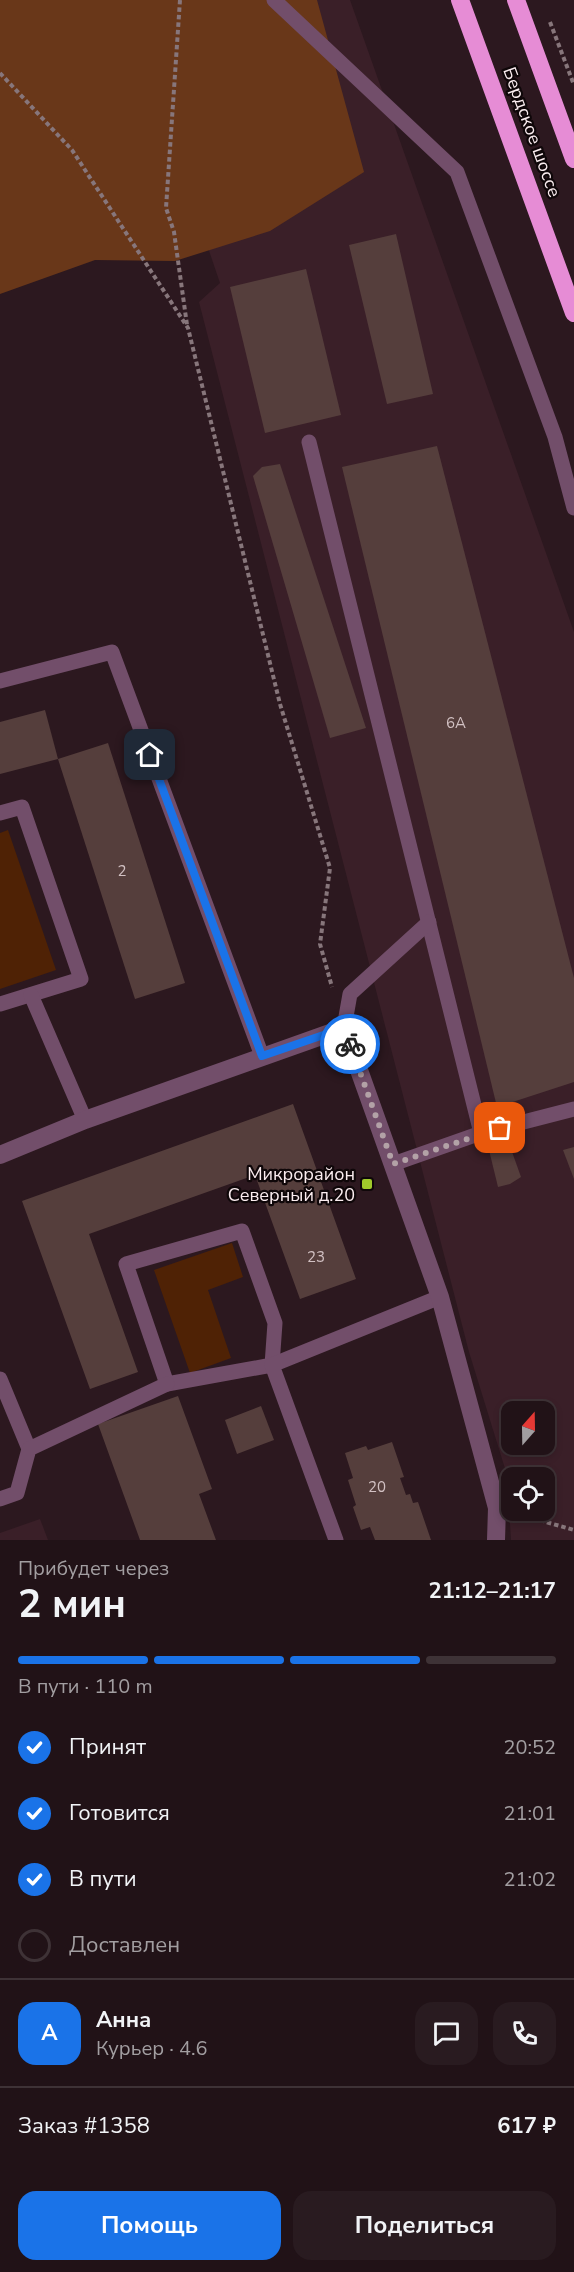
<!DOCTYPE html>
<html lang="ru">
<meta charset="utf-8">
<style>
:root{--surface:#211217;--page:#291b20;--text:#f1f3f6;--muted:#a29ea1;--line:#3e3236;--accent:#1a73e8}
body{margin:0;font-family:"Nunito Sans",sans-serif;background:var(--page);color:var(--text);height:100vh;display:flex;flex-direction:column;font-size:22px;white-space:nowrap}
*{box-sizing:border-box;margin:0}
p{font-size:20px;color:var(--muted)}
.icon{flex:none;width:33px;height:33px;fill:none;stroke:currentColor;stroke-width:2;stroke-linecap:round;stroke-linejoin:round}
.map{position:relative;height:1540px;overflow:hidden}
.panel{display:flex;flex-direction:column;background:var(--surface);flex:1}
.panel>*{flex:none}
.needle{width:39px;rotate:20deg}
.controls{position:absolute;left:501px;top:1401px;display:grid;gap:12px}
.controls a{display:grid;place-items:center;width:54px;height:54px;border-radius:12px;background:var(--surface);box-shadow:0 3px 9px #0003,0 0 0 2px var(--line);font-size:30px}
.pin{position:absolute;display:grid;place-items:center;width:51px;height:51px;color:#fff;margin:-26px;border-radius:12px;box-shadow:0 3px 9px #0006}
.courier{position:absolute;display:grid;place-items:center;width:60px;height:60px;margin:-30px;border:4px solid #1a73e8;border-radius:50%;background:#fff;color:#222;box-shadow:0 2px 8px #0007}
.headline em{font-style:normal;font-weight:700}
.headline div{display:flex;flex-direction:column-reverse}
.headline{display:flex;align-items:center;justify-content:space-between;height:102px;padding:0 18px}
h1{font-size:39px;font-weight:700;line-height:45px}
.bar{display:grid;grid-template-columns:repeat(4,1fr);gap:9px 6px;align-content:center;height:72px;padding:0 18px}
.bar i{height:8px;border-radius:4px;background:var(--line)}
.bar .selected{background:var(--accent)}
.bar p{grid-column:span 4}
.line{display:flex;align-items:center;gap:15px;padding:0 18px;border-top:2px solid var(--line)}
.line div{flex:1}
.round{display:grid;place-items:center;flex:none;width:63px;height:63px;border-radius:18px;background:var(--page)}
ol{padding:0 18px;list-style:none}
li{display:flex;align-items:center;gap:18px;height:66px}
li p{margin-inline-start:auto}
li .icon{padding:6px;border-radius:50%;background:var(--accent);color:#fff;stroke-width:4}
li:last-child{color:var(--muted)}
li i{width:33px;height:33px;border:3px solid var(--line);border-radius:50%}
.action{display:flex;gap:12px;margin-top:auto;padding:12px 18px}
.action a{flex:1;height:69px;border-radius:18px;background:var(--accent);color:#fff;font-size:24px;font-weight:700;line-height:69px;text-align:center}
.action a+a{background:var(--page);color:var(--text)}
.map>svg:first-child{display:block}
.built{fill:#3a1f28;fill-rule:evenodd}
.green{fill:#4f2205}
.forest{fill:#693719}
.building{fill:#553e3c}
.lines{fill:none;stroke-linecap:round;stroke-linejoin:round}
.path{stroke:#87767b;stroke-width:4;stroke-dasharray:4.5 3;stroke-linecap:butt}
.lane{stroke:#724e6a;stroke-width:15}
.street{stroke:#724e6a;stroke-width:18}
.highway{stroke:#e68cd5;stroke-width:18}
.done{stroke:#b3a2a7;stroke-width:6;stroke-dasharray:0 10.8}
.route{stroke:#1a73e8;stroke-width:8}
.poi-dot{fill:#a0c92b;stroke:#0f0709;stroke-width:2}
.labels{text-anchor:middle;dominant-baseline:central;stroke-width:4.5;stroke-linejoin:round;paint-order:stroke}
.number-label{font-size:15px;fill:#d2c1c3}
.street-label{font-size:18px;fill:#fbedf0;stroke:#0f0709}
.poi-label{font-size:18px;fill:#fbedf0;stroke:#0f0709;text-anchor:end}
</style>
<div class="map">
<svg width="574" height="1540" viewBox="0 0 574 1540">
<rect width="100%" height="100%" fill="#2c181f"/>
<g class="built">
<path d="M295,0h55l224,632v908h-63l-4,-65 -38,-123 -270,-1050 21,-19 -78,-229zM512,1412h32v32h-32zM512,1478h32v32h-32z"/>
<path d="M40,1519l8,21h-48v-7z"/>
</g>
<g class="green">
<path d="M8,830l48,140 -56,19v-156z"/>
<path d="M232,1243l11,34 -35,13 23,68 -41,15 -36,-103z"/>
</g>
<path class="forest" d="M0,0h317l47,172 -94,59 -95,30 -80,-1 -95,34z"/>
<g class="building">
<path d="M396,234l37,160 -46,10 -38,-159z"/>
<path d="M306,269l35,146 -76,18 -35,-146z"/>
<path d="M437,446l137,532v104l-77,25 -155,-640z"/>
<path d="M280,464l86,264 -36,10 -77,-262 9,-9z"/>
<path d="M45,710l13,49 -58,15v-52z"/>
<path d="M108,743l77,240 -50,16 -77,-240z"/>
<path d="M293,1104l63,175 -56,20 -45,-124 -166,59 49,138 -48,17 -68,-188z"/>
<path d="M574,1147v32l-11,-29z"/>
<path d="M511,1149l10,28 -11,7 -12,3 -9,-37z"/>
<path d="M178,1396l34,93 -13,5 17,46h-76l-42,-116z"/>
<path d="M261,1406l13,34 -37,14 -12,-34z"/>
<path d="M392,1442l12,35 -4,1 6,17 4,-1 3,9 5,-1 13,38h-56l-5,-13 -9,3 -8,-23 3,-2 -8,-25 5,-2 -8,-25 21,-7 2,4z"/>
</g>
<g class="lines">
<g class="path">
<path d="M180,0l-14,208 8,24 13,93"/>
<path d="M550,22l24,63"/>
<path d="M0,73l72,77 116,178 92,376 50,164 -10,76 12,43"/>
<path d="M518,1514l56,16"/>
</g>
<g class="lane">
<path d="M274,0l183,172 98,265 19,71"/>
<path d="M309,442l172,691"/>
<path d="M0,681l112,-29 150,404"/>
<path d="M0,813l22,-6 59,172 -81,25"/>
<path d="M31,995l54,125"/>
<path d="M344,1028l6,-34 79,-72"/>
<path d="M393,1164l88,-31 93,-24"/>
<path d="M242,1231l33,92 -3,42 -105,19 -41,-120z"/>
<path d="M0,1379l29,70"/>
<path d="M0,1499l17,-6 12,-44 138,-65"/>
<path d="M336,1540l-64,-175 168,-68"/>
</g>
<path class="street" d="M0,1155l85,-35 259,-92 96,269 57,211 -1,32"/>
<g class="highway">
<path d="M460,0l114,313"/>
<path d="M516,0l58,159"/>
</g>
</g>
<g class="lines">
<path class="done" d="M350,1044l43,120 107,-36"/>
<path class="route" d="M150,755l112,301 82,-28 6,16"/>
</g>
<rect class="poi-dot" x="361" y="1178" width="12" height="12" rx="3"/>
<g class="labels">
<g class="number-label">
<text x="456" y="723">6А</text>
<text x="122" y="871">2</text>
<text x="316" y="1257">23</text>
<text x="377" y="1487">20</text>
</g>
<g class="street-label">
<text transform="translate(532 132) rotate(70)">Бердское шоссе</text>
</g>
<g class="poi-label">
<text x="355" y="1174">Микрорайон<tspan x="355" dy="21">Северный д.20</tspan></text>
</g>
</g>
</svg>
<div class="controls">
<a><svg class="needle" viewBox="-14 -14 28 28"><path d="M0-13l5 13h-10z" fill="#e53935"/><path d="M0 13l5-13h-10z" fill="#a29ea1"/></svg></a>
<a><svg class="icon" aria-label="locate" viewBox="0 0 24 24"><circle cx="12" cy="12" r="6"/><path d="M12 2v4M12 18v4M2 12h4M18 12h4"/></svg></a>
</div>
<div class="pin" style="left:500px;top:1128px;background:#ea580c"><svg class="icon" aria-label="bag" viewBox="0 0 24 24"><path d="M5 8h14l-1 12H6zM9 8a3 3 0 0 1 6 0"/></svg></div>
<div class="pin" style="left:150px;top:755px;background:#1f2937"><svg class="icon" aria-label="home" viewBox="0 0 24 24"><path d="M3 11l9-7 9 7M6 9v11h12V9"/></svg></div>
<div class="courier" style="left:350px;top:1044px"><svg class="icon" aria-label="bike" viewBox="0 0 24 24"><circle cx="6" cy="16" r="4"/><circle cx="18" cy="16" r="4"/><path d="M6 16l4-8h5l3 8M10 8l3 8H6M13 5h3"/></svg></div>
</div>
<section class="panel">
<div class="headline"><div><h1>2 мин</h1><p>Прибудет через</p></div><em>21:12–21:17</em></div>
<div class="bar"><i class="selected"></i><i class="selected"></i><i class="selected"></i><i></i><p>В пути · 110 m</p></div>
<ol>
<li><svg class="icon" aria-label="check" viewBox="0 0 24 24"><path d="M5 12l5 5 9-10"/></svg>Принят<p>20:52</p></li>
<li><svg class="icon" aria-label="check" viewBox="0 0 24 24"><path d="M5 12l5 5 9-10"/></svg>Готовится<p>21:01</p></li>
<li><svg class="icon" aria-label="check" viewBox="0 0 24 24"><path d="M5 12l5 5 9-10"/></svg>В пути<p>21:02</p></li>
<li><i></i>Доставлен</li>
</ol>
<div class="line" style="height:108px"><b class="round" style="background:var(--accent);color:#fff">А</b><div><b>Анна</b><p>Курьер · 4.6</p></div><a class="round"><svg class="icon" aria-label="chat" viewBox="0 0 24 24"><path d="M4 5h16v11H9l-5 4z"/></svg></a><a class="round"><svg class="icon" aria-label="phone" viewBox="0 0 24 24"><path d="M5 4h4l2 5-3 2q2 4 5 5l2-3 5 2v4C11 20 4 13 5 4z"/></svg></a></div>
<div class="line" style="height:78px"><div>Заказ #1358</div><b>617 ₽</b></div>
<div class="action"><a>Помощь</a><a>Поделиться</a></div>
</section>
